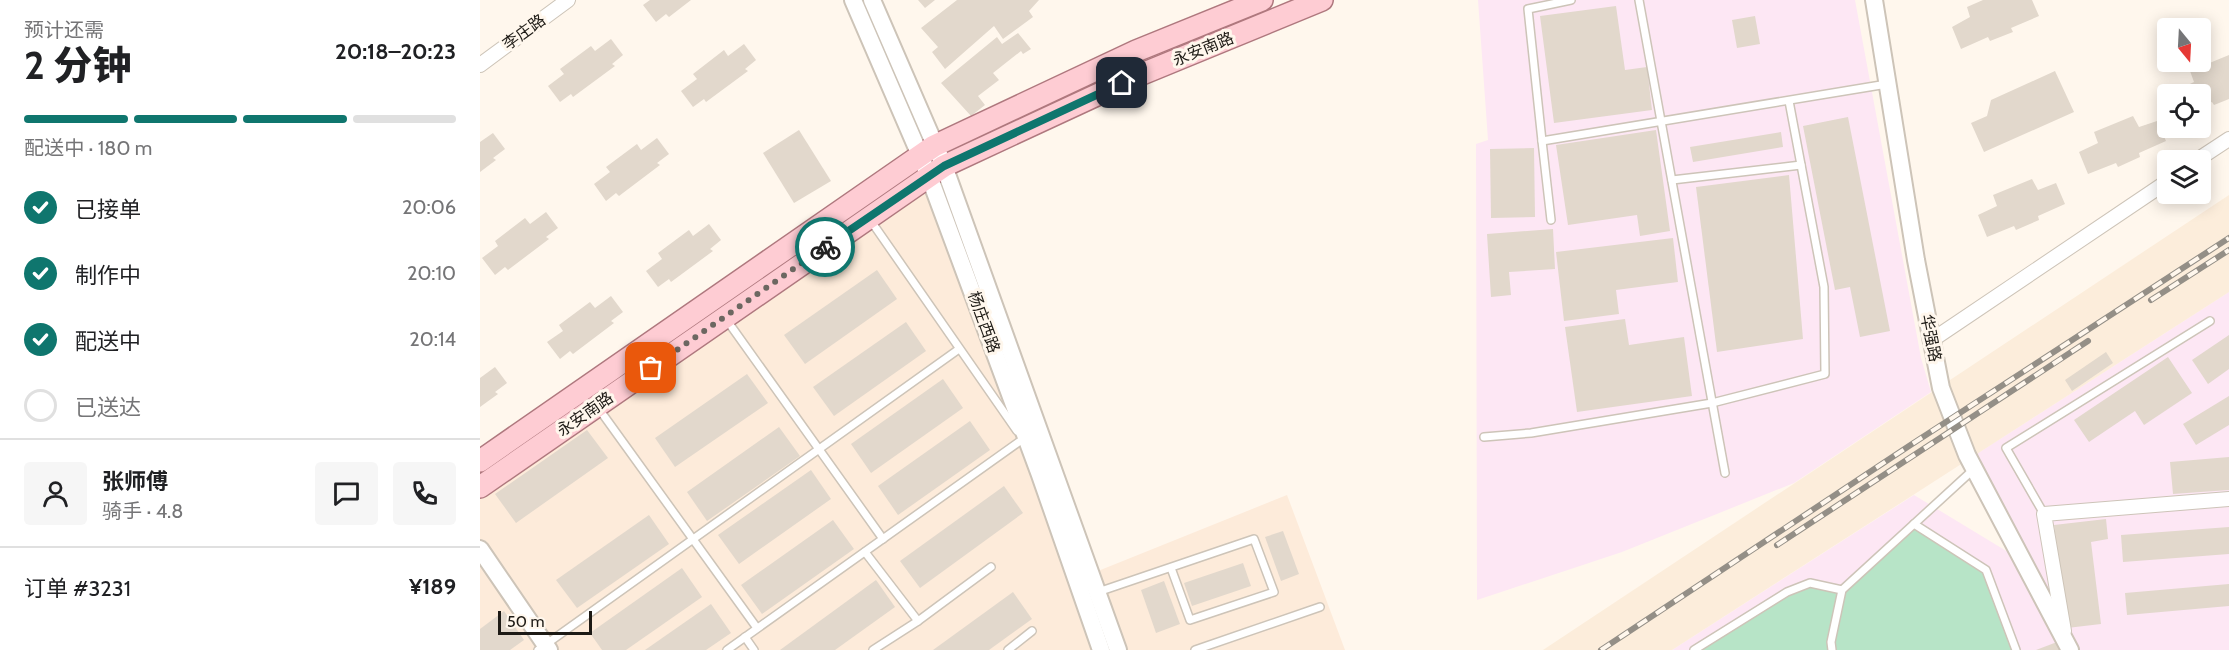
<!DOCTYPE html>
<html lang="zh">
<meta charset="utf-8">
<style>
:root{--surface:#fff;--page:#f6f6f6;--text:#202124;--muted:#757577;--line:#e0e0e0;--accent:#0f766e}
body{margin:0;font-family:Cabin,"Noto Sans SC",sans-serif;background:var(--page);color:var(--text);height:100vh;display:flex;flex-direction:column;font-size:22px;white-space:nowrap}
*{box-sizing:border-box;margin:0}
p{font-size:20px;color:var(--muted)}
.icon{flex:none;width:33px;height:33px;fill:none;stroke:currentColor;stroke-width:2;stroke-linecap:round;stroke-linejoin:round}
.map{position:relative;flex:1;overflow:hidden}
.side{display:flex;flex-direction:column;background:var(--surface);width:480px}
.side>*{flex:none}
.needle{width:39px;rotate:162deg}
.controls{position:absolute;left:1677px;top:18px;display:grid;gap:12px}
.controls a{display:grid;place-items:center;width:54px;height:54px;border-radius:6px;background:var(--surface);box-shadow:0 3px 15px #0003;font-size:30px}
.scale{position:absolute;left:18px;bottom:15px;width:94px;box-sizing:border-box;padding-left:6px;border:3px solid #1d1a15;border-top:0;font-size:16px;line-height:21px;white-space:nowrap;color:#1d1a15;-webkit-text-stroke:4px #fff7ed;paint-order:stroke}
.pin{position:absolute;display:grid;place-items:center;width:51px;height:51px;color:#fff;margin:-26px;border-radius:12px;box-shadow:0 3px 9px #0006}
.courier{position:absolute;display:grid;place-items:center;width:60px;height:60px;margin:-30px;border:4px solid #0f766e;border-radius:50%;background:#fff;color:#222;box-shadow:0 2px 8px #0007}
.head em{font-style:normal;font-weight:800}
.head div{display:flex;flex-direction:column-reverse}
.head{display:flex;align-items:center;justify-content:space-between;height:102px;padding:0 24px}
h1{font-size:39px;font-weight:800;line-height:45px}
.bar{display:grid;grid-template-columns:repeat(4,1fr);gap:9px 6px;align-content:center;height:72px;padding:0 24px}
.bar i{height:8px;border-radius:4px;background:var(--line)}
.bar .on{background:var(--accent)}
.bar p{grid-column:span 4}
.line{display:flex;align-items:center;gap:15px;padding:0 24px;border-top:2px solid var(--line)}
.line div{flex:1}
.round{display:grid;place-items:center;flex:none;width:63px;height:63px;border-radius:6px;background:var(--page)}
ol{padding:0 24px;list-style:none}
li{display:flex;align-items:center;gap:18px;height:66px}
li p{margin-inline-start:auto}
li .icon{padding:6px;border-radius:50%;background:var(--accent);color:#fff;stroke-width:4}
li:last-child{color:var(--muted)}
li i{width:33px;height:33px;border:3px solid var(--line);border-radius:50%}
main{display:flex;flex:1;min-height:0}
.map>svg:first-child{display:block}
.commercial{fill:#fdebda}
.industrial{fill:#fde7f4}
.built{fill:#fceddb}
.green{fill:#b7e4c7}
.building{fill:#e2d8cc}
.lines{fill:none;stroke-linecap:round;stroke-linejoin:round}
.service-casing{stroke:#cdc4b8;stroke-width:10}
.minor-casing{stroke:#cdc4b8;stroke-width:16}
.tertiary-casing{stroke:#cdc4b8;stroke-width:20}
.primary-casing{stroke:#af787e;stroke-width:24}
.service{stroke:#fff;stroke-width:7}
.minor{stroke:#fff;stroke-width:14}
.tertiary{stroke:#fff;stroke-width:16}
.primary{stroke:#feccd3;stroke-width:21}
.rail-casing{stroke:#948f87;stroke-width:6}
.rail{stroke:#fff7ed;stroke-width:4;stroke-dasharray:11;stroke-linecap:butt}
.done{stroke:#6c6761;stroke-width:6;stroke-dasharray:0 10.8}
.route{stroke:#0f766e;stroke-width:8}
.labels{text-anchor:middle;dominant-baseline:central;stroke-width:6;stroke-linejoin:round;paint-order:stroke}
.street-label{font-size:16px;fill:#1d1a15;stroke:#fff7ed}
</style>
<main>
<section class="side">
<div class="head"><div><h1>2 分钟</h1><p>预计还需</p></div><em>20:18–20:23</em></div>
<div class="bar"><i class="on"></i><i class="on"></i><i class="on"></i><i></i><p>配送中 · 180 m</p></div>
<ol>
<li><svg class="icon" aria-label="check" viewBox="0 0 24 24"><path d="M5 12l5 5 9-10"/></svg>已接单<p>20:06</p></li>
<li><svg class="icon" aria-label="check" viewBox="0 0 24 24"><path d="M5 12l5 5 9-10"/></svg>制作中<p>20:10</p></li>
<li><svg class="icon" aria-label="check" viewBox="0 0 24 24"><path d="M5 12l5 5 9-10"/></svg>配送中<p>20:14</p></li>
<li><i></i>已送达</li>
</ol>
<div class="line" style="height:108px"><a class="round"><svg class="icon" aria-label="person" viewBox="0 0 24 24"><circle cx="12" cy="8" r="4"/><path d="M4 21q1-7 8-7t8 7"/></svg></a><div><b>张师傅</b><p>骑手 · 4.8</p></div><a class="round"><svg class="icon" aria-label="chat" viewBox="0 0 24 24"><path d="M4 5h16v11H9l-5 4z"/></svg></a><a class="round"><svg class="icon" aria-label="phone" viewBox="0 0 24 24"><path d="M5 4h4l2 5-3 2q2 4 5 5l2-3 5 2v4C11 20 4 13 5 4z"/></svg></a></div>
<div class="line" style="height:78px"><div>订单 #3231</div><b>¥189</b></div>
</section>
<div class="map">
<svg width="1749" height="650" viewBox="0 0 1749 650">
<rect width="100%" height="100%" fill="#fff7ed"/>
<g class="commercial">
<path d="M464,166l177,484h-641v-163z"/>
<path d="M807,495l58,155h-219l-28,-79z"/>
</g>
<g class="industrial">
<path d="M998,0h377l66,358 10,34 -137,91 -172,69 -145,48 -1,-456 12,-4z"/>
<path d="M1749,292v358h-557l242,-155 94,57 52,80 -85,-177z"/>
</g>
<path class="built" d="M1749,195v97l-557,358h-129z"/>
<path class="green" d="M1434,524l72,46 29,80h-321l93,-58 23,-9 32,7z"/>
<g class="building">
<path d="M170,0h41l-22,17 -3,-3 -10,8 -13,-17z"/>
<path d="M438,0h17l-10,8z"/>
<path d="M477,0h82l-10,11 4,6 -30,22 -9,-13 -49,43 -13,-17 6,-5 -17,-19z"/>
<path d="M1503,0h49l7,16 -28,12 2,4 -23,9 -2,-4 -27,12 -9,-22 18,-10 -3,-10z"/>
<path d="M1136,6l9,64 22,-3 5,43 -98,13 -14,-107z"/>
<path d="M1275,16l5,28 -23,4 -5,-28z"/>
<path d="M538,33l13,16 -8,5 -2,-3 -28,22 6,7 -21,16 7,9 -14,11 -30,-33 56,-46 5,7z"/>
<path d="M131,39l12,16 -11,9 3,2 -42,31 -2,-3 -11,8 -12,-16 16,-12 -4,-5 31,-23 4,5z"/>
<path d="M264,44l12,16 -11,9 3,2 -42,31 -2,-3 -11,8 -12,-16 16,-12 -4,-5 31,-24 4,6z"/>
<path d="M1749,55v44l-15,6 -2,-3 -12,4v-12h-23l-2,-3 19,-9 -4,-11z"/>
<path d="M1575,71l19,41 -90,40 -13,-29 16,-7 4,-16z"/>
<path d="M1653,116l6,11 18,-6 9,20 -27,12 1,4 -22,10 -2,-4 -28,11 -9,-22 19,-9 -4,-11z"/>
<path d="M1368,117l42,214 -30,6 -10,-50 -15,3 -32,-164z"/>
<path d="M319,130l32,51 -37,22 -31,-50z"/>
<path d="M1176,130l14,101 -30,5 -3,-21 -69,10 -12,-80z"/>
<path d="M1301,132l2,15 -90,15 -3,-15z"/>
<path d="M13,133l12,16 -12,9 3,2 -16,12v-30z"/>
<path d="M177,138l12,16 -12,9 3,2 -41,31 -3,-3 -10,8 -12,-17 16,-12 -4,-5 31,-23 4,6z"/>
<path d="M1054,148l1,69 -44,1 -1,-69z"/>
<path d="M1309,175l14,164 -86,13 -21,-165z"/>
<path d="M1552,179l6,11 18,-7 9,21 -27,12 1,4 -23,10 -2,-4 -27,11 -9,-22 19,-9 -4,-11z"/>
<path d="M66,212l12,16 -12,9 3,2 -41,31 -3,-3 -10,8 -13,-17 16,-12 -3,-5 30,-23 5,6z"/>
<path d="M229,224l12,16 -11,9 3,2 -42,31 -2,-3 -11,8 -12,-16 16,-12 -4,-6 31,-23 4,6z"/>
<path d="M1073,229l2,40 -46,3 2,23 -20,2 -4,-63z"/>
<path d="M1193,238l5,44 -62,8 3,24 -55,7 -8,-69z"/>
<path d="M397,270l20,29 -92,65 -21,-29z"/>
<path d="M131,296l12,16 -12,9 3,2 -41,31 -3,-3 -10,8 -13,-17 16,-11 -4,-6 31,-23 5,6z"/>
<path d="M1145,319l4,26 55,-8 8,59 -115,16 -12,-85z"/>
<path d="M426,322l20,29 -92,65 -21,-29z"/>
<path d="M1749,335v34l-21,15 -16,-24z"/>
<path d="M1626,352l7,11 -41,28 -7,-11z"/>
<path d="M1688,357l24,36 -48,32 -9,-14 -46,31 -15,-22z"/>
<path d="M15,367l12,16 -12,9 3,2 -18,13v-29z"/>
<path d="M267,374l21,29 -93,64 -20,-29z"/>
<path d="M463,379l20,29 -92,65 -20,-29z"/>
<path d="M1749,396v29l-33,20 -13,-21z"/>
<path d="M490,421l20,29 -92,65 -20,-29z"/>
<path d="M299,427l21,29 -93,65 -20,-29z"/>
<path d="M107,430l21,28 -92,65 -21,-29z"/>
<path d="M1749,457v33l-56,4 -3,-32z"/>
<path d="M331,470l20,29 -92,65 -21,-29z"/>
<path d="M524,486l19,27 -103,75 -20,-27z"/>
<path d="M169,515l20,29 -92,64 -21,-28z"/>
<path d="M1626,519l2,20 -17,3 10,82 -34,4 -13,-103z"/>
<path d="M353,520l21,29 -92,65 -21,-29z"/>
<path d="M1749,527v27l-106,8 -2,-27z"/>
<path d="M803,531l16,43 -18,7 -16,-44z"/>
<path d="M763,563l8,23 -59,20 -8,-23z"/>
<path d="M202,568l20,29 -76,53h-24l-12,-17z"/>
<path d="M396,580l19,27 -60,43h-55z"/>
<path d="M684,581l16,43 -24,9 -15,-43z"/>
<path d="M1749,584v22l-102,9 -2,-22z"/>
<path d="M533,592l19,27 -43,31h-56z"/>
<path d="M231,604l20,29 -25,17h-61z"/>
<path d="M24,611l20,29 -14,10h-30v-21z"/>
<path d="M1577,642l3,8h-24z"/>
</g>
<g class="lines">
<g class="service-casing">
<g id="service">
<path d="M1159,0l86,473"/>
<path d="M1062,141l-14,-132 43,-9"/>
<path d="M1192,180l129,-15"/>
<path d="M1071,220l-9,-79 345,-57"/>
<path d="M391,221l146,210"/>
<path d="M246,319l157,220"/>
<path d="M119,409l158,219"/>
<path d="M1004,437l47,-4 181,-30 113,-29 -1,-87 -35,-186"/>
<path d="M1564,514l-38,-66 204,-127"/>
<path d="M1434,524l72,46 30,80"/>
<path d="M385,552l53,69"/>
<path d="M618,592l156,-53 20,53 -84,28 -19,-52"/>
<path d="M265,637l9,13"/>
<path d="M58,650l421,-301"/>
<path d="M247,650l296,-211"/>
<path d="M393,650l45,-29 73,-54"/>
<path d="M528,650l24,-19"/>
<path d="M715,650l125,-43"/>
<path d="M1214,650l93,-58 23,-9 32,7"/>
<path d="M1352,650l-1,-8 11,-52 132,-121"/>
</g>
</g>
<g class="minor-casing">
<g id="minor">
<path d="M0,65l88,-65"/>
<path d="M1717,160l32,-21"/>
<path d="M1452,340l236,-159"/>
<path d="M1584,631l-20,-117 185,-15"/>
</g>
</g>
<g class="tertiary-casing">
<g id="tertiary">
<path d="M373,0l76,176 111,299 61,175"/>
<path d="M392,0l72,166 174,484"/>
<path d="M1394,0l42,260 25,128 26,67 103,195"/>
<path d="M0,549l69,101"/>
</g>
</g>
<g class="primary-casing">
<g id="primary">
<path d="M0,461l454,-315 202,-95 126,-51"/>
<path d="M0,487l464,-321 198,-92 180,-74"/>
</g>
</g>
<use href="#service" class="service"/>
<use href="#minor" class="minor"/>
<use href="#tertiary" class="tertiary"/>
<use href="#primary" class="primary"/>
<g class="rail-casing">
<g id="rail">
<path d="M1671,300l78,-50"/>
<path d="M1297,545l311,-204"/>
<path d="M1121,650l308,-204 320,-208"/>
</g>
</g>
<use href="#rail" class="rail"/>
</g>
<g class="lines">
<path class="done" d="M171,368l174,-121"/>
<path class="route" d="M345,247l119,-81 178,-83"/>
</g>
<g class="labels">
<g class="street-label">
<text transform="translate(44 32) rotate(-36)">李庄路</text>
<text transform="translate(723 49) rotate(-22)">永安南路</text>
<text transform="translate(504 322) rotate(70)">杨庄西路</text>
<text transform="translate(1451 338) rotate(79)">华强路</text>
<text transform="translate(105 414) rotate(-35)">永安南路</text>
</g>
</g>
</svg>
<div class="controls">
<a><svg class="needle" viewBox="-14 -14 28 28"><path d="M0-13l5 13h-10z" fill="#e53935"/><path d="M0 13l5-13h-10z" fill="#757577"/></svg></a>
<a><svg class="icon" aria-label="locate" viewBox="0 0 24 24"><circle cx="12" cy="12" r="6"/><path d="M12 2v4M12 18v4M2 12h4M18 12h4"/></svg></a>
<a><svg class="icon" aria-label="layers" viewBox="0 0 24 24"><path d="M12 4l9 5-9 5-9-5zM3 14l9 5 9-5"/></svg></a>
</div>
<div class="scale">50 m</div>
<div class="pin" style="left:171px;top:368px;background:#ea580c"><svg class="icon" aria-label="bag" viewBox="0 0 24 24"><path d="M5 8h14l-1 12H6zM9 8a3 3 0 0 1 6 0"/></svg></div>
<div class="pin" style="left:642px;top:83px;background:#1f2937"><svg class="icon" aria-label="home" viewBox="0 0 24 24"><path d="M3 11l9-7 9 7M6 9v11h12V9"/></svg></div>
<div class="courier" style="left:345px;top:247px"><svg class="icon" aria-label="bike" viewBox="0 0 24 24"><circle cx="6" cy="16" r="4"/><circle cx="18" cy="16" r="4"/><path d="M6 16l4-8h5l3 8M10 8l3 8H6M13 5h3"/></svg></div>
</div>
</main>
